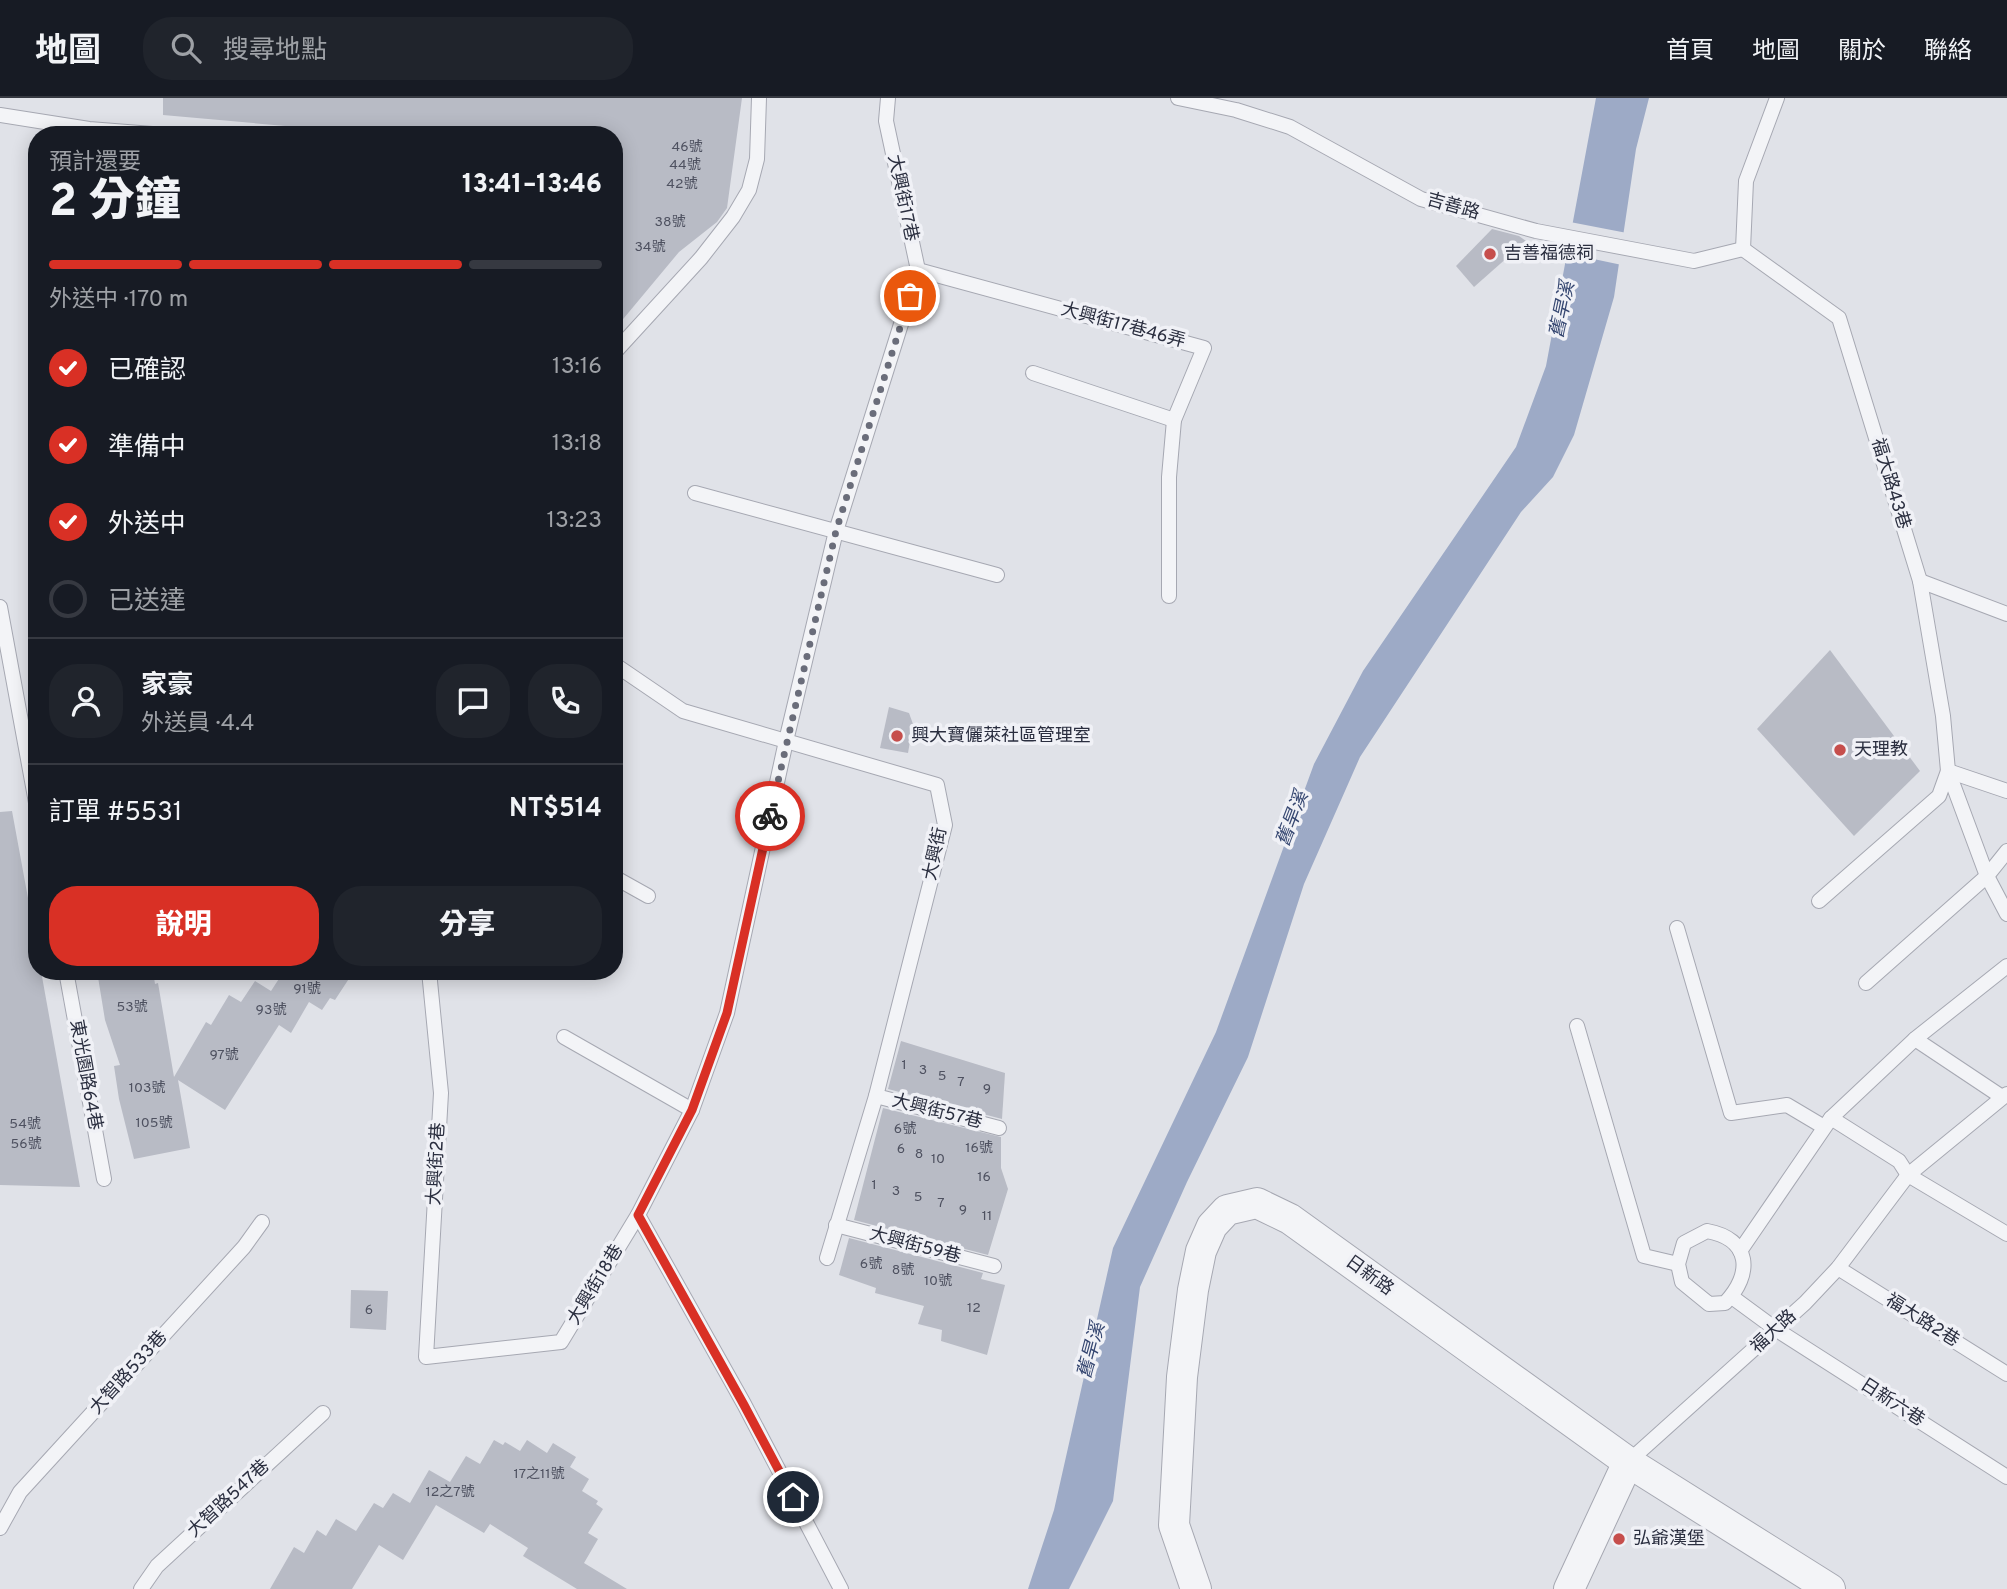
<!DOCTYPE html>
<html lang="zh-TW">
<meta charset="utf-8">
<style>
:root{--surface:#171b24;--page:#20242c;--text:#f1f3f6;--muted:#9ea1a6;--line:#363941;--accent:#d93025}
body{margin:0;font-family:Overpass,"Noto Sans TC",sans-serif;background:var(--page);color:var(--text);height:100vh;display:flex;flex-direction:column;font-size:26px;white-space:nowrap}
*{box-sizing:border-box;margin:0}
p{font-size:23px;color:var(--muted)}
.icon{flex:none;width:38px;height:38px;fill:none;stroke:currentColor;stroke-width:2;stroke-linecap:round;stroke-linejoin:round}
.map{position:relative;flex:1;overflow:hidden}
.sheet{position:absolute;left:28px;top:28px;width:595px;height:854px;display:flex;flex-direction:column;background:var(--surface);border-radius:28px;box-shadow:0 4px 18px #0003}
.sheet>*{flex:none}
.pin{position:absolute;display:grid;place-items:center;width:60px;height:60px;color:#fff;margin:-30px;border:4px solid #fff;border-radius:50%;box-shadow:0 2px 7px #0007}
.courier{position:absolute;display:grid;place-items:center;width:70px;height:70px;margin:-35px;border:5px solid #d93025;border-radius:50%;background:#fff;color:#222;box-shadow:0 2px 9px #0007}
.overview em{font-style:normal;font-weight:800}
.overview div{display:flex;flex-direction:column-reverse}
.overview{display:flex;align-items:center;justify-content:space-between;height:119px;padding:0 21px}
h1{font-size:46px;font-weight:800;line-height:52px}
.bar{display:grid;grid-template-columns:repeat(4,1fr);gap:10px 7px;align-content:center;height:84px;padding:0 21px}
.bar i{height:9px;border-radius:5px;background:var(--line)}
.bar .current{background:var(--accent)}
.bar p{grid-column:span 4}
.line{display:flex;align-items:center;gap:18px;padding:0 21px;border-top:2px solid var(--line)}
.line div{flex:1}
.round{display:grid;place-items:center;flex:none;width:74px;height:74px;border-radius:28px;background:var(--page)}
ol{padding:0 21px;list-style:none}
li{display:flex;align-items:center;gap:21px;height:77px}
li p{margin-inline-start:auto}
li .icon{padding:7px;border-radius:50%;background:var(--accent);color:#fff;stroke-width:4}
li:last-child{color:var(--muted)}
li i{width:38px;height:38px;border:4px solid var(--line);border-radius:50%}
.button{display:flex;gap:14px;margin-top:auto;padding:14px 21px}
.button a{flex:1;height:80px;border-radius:28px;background:var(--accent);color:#fff;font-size:28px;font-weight:800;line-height:80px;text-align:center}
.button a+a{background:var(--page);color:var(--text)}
header{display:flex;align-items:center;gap:42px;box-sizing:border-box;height:98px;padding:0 35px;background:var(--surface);border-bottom:2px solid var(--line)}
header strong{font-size:33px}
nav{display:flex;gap:38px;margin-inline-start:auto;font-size:24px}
.search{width:490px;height:63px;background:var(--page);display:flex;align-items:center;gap:18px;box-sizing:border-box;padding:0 24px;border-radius:28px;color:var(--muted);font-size:26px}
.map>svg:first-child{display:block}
.water{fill:#9daac6}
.pier{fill:#e0e2e8}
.building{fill:#b8bbc5}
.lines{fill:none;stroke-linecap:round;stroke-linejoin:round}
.lane-casing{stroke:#a6a8b2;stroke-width:16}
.street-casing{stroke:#a6a8b2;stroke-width:32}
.lane{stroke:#f3f4f7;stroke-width:14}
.street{stroke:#f3f4f7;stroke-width:30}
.done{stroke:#6a6d7a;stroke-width:7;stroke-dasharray:0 12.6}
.route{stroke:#d93025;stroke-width:9}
.poi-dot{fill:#c64e4c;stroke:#f0f1f6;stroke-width:2.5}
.labels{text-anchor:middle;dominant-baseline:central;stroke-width:7;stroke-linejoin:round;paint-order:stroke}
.number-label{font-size:14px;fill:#4e5160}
.street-label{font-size:18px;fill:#2a2e3f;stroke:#f0f1f6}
.poi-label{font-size:18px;fill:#2a2e3f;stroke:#f0f1f6;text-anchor:start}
.water-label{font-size:19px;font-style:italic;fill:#364771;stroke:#f0f1f6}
</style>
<header>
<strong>地圖</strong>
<div class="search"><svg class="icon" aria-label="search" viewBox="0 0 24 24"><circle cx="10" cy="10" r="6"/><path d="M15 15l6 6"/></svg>搜尋地點</div>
<nav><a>首頁</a><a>地圖</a><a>關於</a><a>聯絡</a></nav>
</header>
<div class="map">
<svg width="2007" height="1491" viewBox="0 0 2007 1491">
<rect width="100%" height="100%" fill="#e0e2e8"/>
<path class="water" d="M1596,0h53l-13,51 -22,148 -40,138 -21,42 -32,35 -161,245 -56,127 -56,173 -61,125 -47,105 -27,214 -44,88h-41l26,-79 59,-262 103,-216 98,-268 49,-93 153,-224 30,-81z"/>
<path class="pier" d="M1570,124l57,11 -5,32 -57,-12z"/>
<g class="building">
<path d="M163,0h579l-15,110 -10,14 -38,30 -65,78v-195h-227l-224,-20z"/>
<path d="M1492,131l27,7 7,5 -52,46 -18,-21z"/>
<path d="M1830,552l90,121 -66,65 -97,-107z"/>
<path d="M889,609l20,6 4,11 -5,29 -28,-5z"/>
<path d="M12,713l25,136v24h4l39,216 -80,-2v-373z"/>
<path d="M97,873h56l2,13 3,-1 16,94 32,-55 5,3 18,-30 12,7 14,-21 16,10 13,-20h70l-19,29 -5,-2 -8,12 -13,-8 -18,31 -12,-8 -54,85 -47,-30 12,68 -56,11 -15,-60 -5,-33 6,-1 -15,-45z"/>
<path d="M901,943l104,32 -3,46 -114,-30z"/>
<path d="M883,1010l118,29v31l7,21 -20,66 -134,-35z"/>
<path d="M849,1140l134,35 -2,6 24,6 -18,70 -46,-14 1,-11 -24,-6 6,-18 -49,-13 1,-5 -37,-13z"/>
<path d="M351,1192l37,1 -2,39 -36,-2z"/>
<path d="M494,1342l9,5 2,-3 15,9 7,-11 20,13 6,-10 23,14 -6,10 19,12 -7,12 16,10 -2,3 7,5 -15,24 10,6 -14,24 43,26h-50l-54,-33 5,-8 -38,-24 -6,9 -48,-28 -33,55 -24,-15 -27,44h-82l24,-42 10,6 13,-23 9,6 10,-17 20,12 18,-28 9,5 10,-15 17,10 19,-33 21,12 16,-26 14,8z"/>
</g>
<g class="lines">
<g class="lane-casing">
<g id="lane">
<path d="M1178,0l58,12 54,17 131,72 115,32 158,30 49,-12"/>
<path d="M0,17l89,14 76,6"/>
<path d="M1743,151l96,69 81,263 23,135 5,55 39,105 20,38"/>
<path d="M1743,151l3,-68 31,-83"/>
<path d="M918,172l286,78 -30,72 -5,57v119"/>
<path d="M614,255l87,-95 32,-41 16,-27 8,-31 2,-61"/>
<path d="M1033,275l141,47"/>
<path d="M695,395l302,82"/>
<path d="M1920,483l87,33"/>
<path d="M0,509l37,201"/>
<path d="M614,566l69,47 254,74 8,40 -69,271 -49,162"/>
<path d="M614,779l34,19"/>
<path d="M1819,803l120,-105 9,-25 59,20"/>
<path d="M1677,830l54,185 56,-8 37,22"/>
<path d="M66,873l38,208"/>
<path d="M429,873l12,122 -15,264 135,-15 77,-127 54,-105 35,-97 59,-272 50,-210 82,-261 -32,-149 2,-23"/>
<path d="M1866,885l121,-107 20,-25"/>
<path d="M1577,928l67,230 34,8"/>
<path d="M564,939l128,73"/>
<path d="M1915,941l87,58"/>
<path d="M876,998l123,32"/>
<path d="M1831,1020l68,43 9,14 99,59"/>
<path d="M638,1117l106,189 97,185"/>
<path d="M836,1127l158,41"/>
<path d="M1707,1133c44,8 46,43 18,72l-16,1 -27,-22 -4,-18 6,-21z"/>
<path d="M1740,1153l91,-133 84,-79 92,-73"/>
<path d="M1838,1170l169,106"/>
<path d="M1732,1199l45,33 230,147"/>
<path d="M1628,1364l177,-159 33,-35 70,-93 99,-81"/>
<path d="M0,1430l20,-36 224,-245 18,-25"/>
<path d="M141,1491l16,-23 166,-153"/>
</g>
</g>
<g class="street-casing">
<g id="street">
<path d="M1196,1491l-22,-64 8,-148 11,-87 8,-39 11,-25 15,-16 30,-7 33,16 338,243 202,127"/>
<path d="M1569,1491l59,-127"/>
</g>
</g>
<use href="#lane" class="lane"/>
<use href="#street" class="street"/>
</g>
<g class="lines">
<path class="done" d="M770,718l66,-285 74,-235"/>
<path class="route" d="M770,718l-43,197 -35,97 -54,105 106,190 49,92"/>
</g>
<g class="poi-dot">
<circle cx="1490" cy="156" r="7"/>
<circle cx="897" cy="638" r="7"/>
<circle cx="1840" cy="652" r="7"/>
<circle cx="1619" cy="1441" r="7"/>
</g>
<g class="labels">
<g class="number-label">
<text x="687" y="49">46號</text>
<text x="685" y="67">44號</text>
<text x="682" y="86">42號</text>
<text x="670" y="124">38號</text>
<text x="650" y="149">34號</text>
<text x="307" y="891">91號</text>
<text x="132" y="909">53號</text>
<text x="271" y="912">93號</text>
<text x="224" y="957">97號</text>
<text x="904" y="967">1</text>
<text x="923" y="972">3</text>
<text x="942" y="978">5</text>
<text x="961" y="984">7</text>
<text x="147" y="990">103號</text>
<text x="987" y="991">9</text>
<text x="154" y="1025">105號</text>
<text x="25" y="1026">54號</text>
<text x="905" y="1031">6號</text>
<text x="26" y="1046">56號</text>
<text x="979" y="1050">16號</text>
<text x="901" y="1051">6</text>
<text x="919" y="1056">8</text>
<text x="938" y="1061">10</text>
<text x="984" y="1079">16</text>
<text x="874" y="1087">1</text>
<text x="896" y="1093">3</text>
<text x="918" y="1099">5</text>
<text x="941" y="1105">7</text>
<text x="963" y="1112">9</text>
<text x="987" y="1118">11</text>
<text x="871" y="1166">6號</text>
<text x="903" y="1172">8號</text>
<text x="938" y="1183">10號</text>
<text x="974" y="1210">12</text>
<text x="369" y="1212">6</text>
<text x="539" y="1376">17之11號</text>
<text x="450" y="1394">12之7號</text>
</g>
<g class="street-label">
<text transform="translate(902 100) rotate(78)">大興街17巷</text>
<text transform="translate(1453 109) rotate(16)">吉善路</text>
<text transform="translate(1123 228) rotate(15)">大興街17巷46弄</text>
<text transform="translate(1890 386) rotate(73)">福大路43巷</text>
<text transform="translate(936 756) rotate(-78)">大興街</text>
<text transform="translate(85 977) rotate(80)">東光園路64巷</text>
<text transform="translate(937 1014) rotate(14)">大興街57巷</text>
<text transform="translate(437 1066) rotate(-87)">大興街2巷</text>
<text transform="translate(915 1148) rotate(15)">大興街59巷</text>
<text transform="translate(1369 1178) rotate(36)">日新路</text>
<text transform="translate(596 1187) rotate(-59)">大興街18巷</text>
<text transform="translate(1922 1223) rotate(32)">福大路2巷</text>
<text transform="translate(1774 1234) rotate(-43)">福大路</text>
<text transform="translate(129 1275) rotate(-48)">大智路533巷</text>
<text transform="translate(1892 1305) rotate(33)">日新六巷</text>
<text transform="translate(229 1401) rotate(-43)">大智路547巷</text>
</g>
<g class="poi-label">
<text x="1504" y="156">吉善福德祠</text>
<text x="911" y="638">興大寶儷萊社區管理室</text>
<text x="1854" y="652">天理教</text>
<text x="1633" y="1441">弘爺漢堡</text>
</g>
<g class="water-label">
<text transform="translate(1563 212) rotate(-78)">舊旱溪</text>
<text transform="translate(1293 721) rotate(-69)">舊旱溪</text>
<text transform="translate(1092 1253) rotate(-75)">舊旱溪</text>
</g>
</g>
</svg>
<div class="pin" style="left:910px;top:198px;background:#ea580c"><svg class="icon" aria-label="bag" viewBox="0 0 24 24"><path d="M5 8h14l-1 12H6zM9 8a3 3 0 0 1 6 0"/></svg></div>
<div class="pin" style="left:793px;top:1399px;background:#1f2937"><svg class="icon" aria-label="home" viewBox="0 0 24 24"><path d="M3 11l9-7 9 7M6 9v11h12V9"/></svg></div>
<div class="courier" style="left:770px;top:718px"><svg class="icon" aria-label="bike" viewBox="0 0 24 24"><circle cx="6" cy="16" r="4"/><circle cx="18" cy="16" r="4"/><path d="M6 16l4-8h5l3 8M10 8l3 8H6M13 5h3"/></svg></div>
<section class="sheet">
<div class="overview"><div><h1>2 分鐘</h1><p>預計還要</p></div><em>13:41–13:46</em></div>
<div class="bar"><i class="current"></i><i class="current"></i><i class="current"></i><i></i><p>外送中 · 170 m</p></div>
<ol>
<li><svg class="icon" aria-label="check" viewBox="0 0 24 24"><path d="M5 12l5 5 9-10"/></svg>已確認<p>13:16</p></li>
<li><svg class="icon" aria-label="check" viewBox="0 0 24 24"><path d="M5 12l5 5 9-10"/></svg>準備中<p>13:18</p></li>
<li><svg class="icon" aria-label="check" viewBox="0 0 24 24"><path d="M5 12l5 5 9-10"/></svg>外送中<p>13:23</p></li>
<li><i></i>已送達</li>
</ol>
<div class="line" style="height:126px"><a class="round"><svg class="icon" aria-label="person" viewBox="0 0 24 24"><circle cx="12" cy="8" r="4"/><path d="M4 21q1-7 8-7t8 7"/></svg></a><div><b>家豪</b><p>外送員 · 4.4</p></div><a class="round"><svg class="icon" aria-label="chat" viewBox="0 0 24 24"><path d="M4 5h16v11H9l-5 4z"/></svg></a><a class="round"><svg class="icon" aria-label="phone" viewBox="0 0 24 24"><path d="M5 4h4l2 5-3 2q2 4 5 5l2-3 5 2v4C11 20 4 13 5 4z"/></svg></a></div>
<div class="line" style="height:91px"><div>訂單 #5531</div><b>NT$514</b></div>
<div class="button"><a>說明</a><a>分享</a></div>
</section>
</div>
